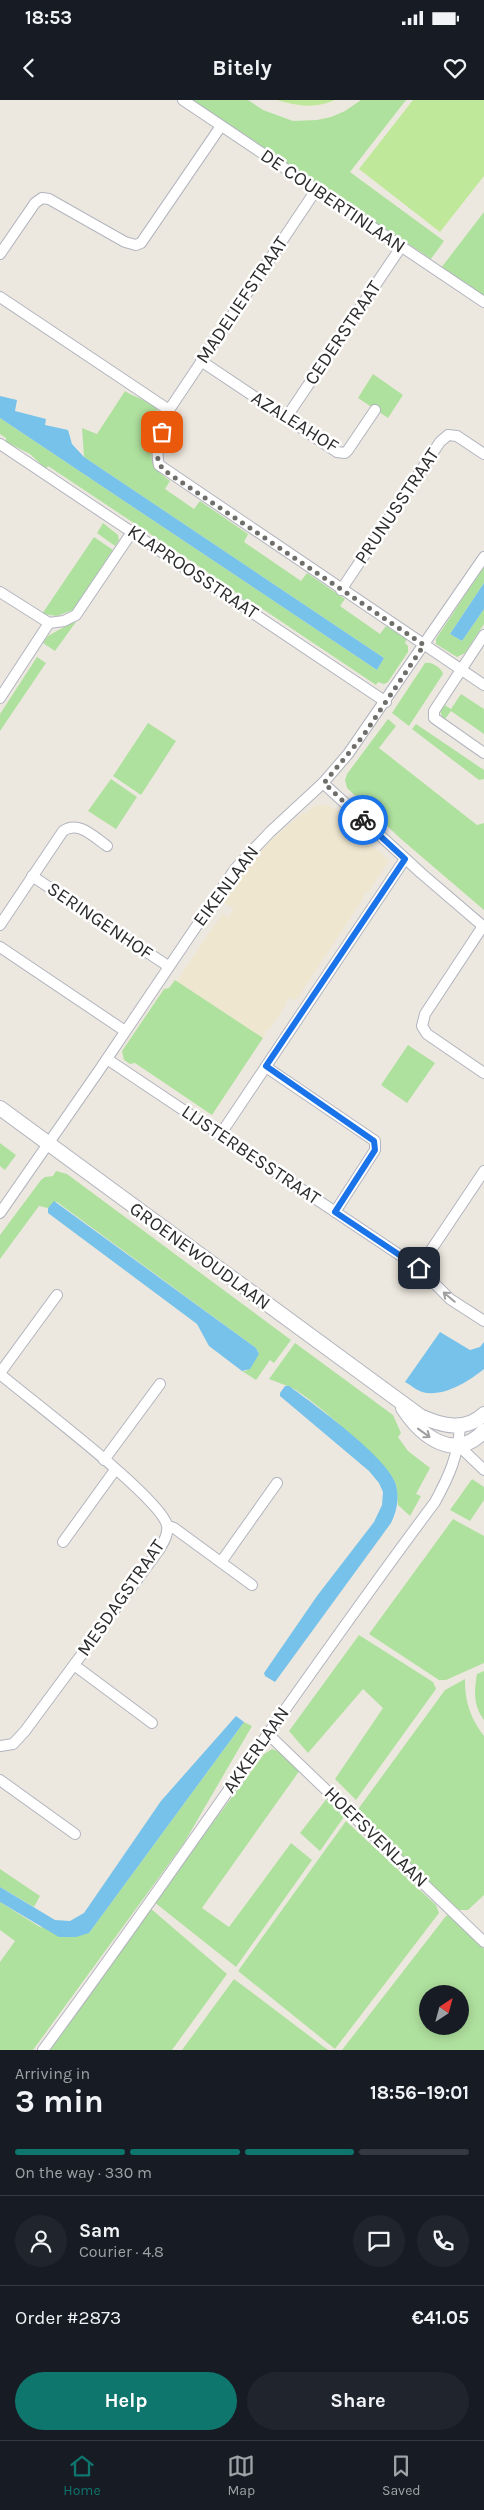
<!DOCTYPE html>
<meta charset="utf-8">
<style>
:root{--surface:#171b24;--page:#20242c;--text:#f1f3f6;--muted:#9ea1a6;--line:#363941;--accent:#0f766e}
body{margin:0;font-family:Karla,sans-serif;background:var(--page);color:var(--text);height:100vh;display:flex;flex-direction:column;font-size:19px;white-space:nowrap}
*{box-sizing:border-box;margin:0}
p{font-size:16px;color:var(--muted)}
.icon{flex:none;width:28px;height:28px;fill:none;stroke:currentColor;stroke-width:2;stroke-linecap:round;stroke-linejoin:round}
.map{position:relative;height:1950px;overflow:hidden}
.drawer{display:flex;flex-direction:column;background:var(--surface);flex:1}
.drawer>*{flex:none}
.needle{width:32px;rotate:36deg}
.buttons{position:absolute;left:419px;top:1885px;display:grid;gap:10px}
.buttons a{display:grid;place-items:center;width:50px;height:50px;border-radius:50%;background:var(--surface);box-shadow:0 2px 12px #0003;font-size:25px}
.pin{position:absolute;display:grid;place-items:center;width:42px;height:42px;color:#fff;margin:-21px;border-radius:10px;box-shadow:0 2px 8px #0006}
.courier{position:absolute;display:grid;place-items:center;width:50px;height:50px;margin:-25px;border:4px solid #1a73e8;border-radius:50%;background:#fff;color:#222;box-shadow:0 1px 6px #0007}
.headline em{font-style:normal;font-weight:700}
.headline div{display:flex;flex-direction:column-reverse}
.headline{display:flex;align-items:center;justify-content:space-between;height:85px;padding:0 15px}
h1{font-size:32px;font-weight:700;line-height:38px}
.bar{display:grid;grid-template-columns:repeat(4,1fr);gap:8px 5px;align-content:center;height:60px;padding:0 15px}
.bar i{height:6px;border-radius:4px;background:var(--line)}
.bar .current{background:var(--accent)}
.bar p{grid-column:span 4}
.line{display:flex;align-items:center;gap:12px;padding:0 15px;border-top:1px solid var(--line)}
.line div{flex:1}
.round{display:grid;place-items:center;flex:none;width:52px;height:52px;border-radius:26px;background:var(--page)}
.primary-button{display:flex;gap:10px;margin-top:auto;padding:10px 15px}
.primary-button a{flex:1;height:58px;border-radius:30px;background:var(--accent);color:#fff;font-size:20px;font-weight:700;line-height:58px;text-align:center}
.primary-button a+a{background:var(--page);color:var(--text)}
.status{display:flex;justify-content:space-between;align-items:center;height:35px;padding:0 25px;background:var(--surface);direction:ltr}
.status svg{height:14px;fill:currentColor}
header{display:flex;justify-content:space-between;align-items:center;height:65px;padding:0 15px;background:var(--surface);font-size:22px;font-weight:700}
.menu{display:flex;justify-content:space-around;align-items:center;height:70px;border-top:1px solid var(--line);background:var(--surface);font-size:14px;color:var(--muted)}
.menu a{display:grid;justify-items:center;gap:2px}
.menu .current{color:var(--accent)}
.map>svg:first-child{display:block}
.education{fill:#eee6cf}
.green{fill:#afe19e;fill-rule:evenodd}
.pitch{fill:#c0e89a}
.water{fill:#76c2ea}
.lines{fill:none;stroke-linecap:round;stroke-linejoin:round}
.street-casing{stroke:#b2b4bf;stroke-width:12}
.secondary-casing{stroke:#b2b4bf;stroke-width:16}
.street{stroke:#fff;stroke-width:10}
.secondary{stroke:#fff;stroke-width:14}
.oneway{stroke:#a0a0a0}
.done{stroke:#706e6b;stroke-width:5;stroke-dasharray:0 9}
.route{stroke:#1a73e8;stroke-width:6}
.labels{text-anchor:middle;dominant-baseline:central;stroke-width:5;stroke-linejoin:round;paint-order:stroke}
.street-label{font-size:19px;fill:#2c2c2c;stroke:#fff}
</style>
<div class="status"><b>18:53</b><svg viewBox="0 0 49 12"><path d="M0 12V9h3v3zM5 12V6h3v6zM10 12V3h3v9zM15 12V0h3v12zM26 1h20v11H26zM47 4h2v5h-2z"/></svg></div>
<header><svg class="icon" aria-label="back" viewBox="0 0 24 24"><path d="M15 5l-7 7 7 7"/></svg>Bitely<svg class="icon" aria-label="heart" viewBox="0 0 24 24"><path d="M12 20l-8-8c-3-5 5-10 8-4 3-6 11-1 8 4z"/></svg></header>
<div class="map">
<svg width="484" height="1950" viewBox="0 0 484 1950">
<rect width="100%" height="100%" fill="#ede8df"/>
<path class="education" d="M324,704l11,5 54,52 -21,32 -2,-1 -3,7 -67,101 -8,-2 -2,3 1,2 -18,27 -2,-1 -3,3 2,2 -3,4 -86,-57 38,-57 8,-10 5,3 6,-8 -12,-8 22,-32 28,-30 31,-26 2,1 8,-7z"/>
<g class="green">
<path d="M191,0h57l15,10 30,11 24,-1 14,-3 14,-6 16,-11h45l-56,72 94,69 -13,18z"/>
<path d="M484,112v85l-43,-29z"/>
<path d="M373,274l30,21 -15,23 -30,-20z"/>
<path d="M125,291c12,8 27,9 35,23 3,31 -27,41 10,67l-5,8 29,20 6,-8 48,33 -4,8 57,39 6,-8 38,26 -5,7 40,28 6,-8 21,13 -2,4 3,3v6l-20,30 -4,2 -6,-2 -2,3 -124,-83 -3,2 -22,-19 -20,-8 2,-4 -161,-107 -2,3 -16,-15 -24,-12v-4l-6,-4v-16l377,252 7,-12 -300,-201 -2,-29 15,6z"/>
<path d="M103,423l15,12 1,5 -4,6 -18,-13z"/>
<path d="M94,437l19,13 -40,60 -16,6 -15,-2z"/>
<path d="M484,466v17l-34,51 12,7 22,-32v15l-19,29 -8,4 -21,-13v-5z"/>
<path d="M78,519l-23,32 -12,-8 5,-7z"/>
<path d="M37,557l9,6 -46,68v-17z"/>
<path d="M425,563c6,-2 17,5 18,11l-34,52 -17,-13z"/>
<path d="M461,594l23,15v25l-33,-23 -6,8c-6,-4 -5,-9 -2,-15l8,5z"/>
<path d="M388,619l8,7 -17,22 98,77 7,-2v87l-83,-71 -54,-51 -2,-8 2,-6z"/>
<path d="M148,623l28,18 -35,54 -28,-19z"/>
<path d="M416,624l68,46v9l-5,1 -67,-51z"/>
<path d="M111,679l26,18 -21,32 -28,-18z"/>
<path d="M175,880l88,58 -51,77 -77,-52 -5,1 -6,-4 -2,-9 42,-62 5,-1z"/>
<path d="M408,945l27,18 -28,40 -26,-18z"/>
<path d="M0,1043l16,12 -11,15 -5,-4z"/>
<path d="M56,1071l11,3 224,166 -17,23 -4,-3 -14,20 -14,-9h4l13,-17 -3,-6 -199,-146h-3l-6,6 -9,-2 -39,53v-24l41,-55 4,-3 8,-1z"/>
<path d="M295,1243l98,72 8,18 -3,4 10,14 22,17 -14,26 5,2 -11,20 -12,-11c-1,-8 0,-16 -3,-23 -7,-17 -87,-88 -105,-95 -7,-3 -14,-5 -21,-8z"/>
<path d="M472,1379l12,8v13l-14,21 -20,-11z"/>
<path d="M453,1419l31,17v127l-38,17h-7l-70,-46z"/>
<path d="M359,1535l74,47 3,7 -80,111 -21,-21 48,-71 -20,-19 -55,64 -19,-22z"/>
<path d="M484,1571v49c-11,-15 -10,-29 -7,-46z"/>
<path d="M465,1579c0,23 5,38 19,57v159l-16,15h-9l-103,-98 89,-122z"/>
<path d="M244,1622l8,4 -68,117 -151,207h-33v-88l15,-21 -15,-11v-28l40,25 49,6z"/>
<path d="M272,1649l11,4 17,17 -98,138 27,19 62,-84 21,17 -76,107 -82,-65 110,-148z"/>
<path d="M328,1697l18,17 -26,37 -20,-18z"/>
<path d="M346,1721l90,84 3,8 -104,136 -97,-78z"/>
<path d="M0,1769l40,27 -6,11 -34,-20z"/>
<path d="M150,1808l77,66 -55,76h-125z"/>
<path d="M449,1815l35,34v101h-142l104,-134zM428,1894h32v32h-32z"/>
<path d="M234,1879l94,71h-146z"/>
</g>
<g class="pitch">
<path d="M277,0h58c-19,9 -39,6 -58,0z"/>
<path d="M413,0h71v76l-44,56 -81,-63z"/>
</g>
<g class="water">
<path d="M0,296l17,4 -2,11 31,8 -1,6 23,5 4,14 12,13 300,201 -7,12 -377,-252z"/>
<path d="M484,483v26l-22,32 -12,-7z"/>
<path d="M54,1101l202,147 3,6 -9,15 -8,2 -33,-25 -12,-22 -149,-111v-5z"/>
<path d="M440,1232l30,18 10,-3 4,-5v27c-15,12 -41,29 -62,23 -6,-2 -11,-7 -17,-10z"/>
<path d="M285,1286h4c26,19 95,69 106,96 5,14 2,29 -4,41l-116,159 -10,-6 -1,-3 53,-77 57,-74 8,-17 1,-13 -4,-9 -10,-12 -89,-75v-3z"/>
<path d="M236,1616l8,6 -155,211 -13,4h-17l-59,-35v-15l55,33 15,1 14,-8 77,-112z"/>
</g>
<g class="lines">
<g class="street-casing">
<g id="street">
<path d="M183,0l301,202"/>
<path d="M316,90l-147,220c-6,16 -15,38 -10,55l325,220"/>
<path d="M0,154l35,-51 7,-5 7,1 76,43 11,3 5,-2 80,-117"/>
<path d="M0,197l169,113"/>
<path d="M201,261l136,91 8,1 3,-3 27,-40"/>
<path d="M286,318l115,-171"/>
<path d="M0,344l386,258"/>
<path d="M341,490l99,-148 8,-7 9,1 27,18"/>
<path d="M0,492l49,31"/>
<path d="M484,535l-50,76v7l50,35"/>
<path d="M0,598l49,-75 15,-2 12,-6 56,-83"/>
<path d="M323,683l98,90 63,54"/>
<path d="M32,776l136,90"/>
<path d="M0,825l63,-94c15,-11 31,6 44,15"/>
<path d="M483,826l-58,88 -3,12 5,8 57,39"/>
<path d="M0,847l125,84"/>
<path d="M107,959l312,209 31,31 34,22"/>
<path d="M266,967l109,74v9l-40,62"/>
<path d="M220,1035l185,-276"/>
<path d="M0,1113l98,-141 137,-203 35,-37 53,-49 25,-29 136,-197"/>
<path d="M419,1168l65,-97"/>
<path d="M0,1273l57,-78"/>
<path d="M0,1274c29,25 160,123 167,151 2,9 -4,18 -8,25l-134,181 -12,13 -13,2"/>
<path d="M458,1345l26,25"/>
<path d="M104,1360l56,-76"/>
<path d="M168,1426l6,2 78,57"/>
<path d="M63,1442l52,-72"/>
<path d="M221,1462l56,-79"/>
<path d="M74,1565l78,58"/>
<path d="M267,1633l217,209"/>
<path d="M0,1680l75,54"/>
<path d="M43,1950c134,-181 257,-368 392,-548 14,-26 23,-45 25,-76"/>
</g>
</g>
<g class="secondary-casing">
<g id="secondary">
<path d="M0,1008l420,308c22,10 45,16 64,-2"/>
<path d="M403,1308c18,28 51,55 81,23"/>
</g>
</g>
<use href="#street" class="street"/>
<use href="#secondary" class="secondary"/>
</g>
<defs><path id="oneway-shaft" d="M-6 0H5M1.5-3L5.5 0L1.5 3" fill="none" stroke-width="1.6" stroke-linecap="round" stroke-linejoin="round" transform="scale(1.25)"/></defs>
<g class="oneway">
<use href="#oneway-shaft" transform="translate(449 1197) rotate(-140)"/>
<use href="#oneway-shaft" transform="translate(424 1333) rotate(36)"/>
</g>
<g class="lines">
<path class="done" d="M162,332c-4,14 -9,28 3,39l259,174 -61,91 -39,47 39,37"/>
<path class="route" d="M363,720l42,39 -139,207 108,75 1,9 -40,62 84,56"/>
</g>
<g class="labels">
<g class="street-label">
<text transform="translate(333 101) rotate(34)">DE COUBERTINLAAN</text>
<text transform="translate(242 200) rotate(-56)">MADELIEFSTRAAT</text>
<text transform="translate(343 233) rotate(-56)">CEDERSTRAAT</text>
<text transform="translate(295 322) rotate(32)">AZALEAHOF</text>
<text transform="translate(397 406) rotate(-56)">PRUNUSSTRAAT</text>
<text transform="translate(193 472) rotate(34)">KLAPROOSSTRAAT</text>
<text transform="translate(226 786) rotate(-53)">EIKENLAAN</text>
<text transform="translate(100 821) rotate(34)">SERINGENHOF</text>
<text transform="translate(251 1055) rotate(34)">LIJSTERBESSTRAAT</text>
<text transform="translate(200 1156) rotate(36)">GROENEWOUDLAAN</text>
<text transform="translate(121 1498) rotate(-55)">MESDAGSTRAAT</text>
<text transform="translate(256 1650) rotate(-55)">AKKERLAAN</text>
<text transform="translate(376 1737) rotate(44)">HOEFSVENLAAN</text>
</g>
</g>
</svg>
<div class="buttons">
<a><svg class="needle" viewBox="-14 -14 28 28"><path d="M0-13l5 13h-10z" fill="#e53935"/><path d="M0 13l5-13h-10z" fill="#9ea1a6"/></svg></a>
</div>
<div class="pin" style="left:162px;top:332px;background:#ea580c"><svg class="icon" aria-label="bag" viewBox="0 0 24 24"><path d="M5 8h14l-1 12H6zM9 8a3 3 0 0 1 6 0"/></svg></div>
<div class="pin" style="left:419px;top:1168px;background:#1f2937"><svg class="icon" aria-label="home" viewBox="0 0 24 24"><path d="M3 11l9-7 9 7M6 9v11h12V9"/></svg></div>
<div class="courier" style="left:363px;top:720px"><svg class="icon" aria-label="bike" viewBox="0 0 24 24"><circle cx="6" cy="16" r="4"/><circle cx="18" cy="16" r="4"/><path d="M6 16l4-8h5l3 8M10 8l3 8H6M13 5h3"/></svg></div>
</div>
<section class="drawer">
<div class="headline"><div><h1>3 min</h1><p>Arriving in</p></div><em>18:56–19:01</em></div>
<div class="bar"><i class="current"></i><i class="current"></i><i class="current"></i><i></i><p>On the way · 330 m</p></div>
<div class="line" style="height:90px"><a class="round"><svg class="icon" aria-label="person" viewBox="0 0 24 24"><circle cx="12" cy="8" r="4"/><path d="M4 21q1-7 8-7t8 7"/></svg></a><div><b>Sam</b><p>Courier · 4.8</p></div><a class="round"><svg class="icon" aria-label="chat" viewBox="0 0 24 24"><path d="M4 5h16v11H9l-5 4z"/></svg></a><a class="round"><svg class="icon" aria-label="phone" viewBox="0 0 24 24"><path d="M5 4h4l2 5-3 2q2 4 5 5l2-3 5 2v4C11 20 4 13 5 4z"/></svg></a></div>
<div class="line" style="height:65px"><div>Order #2873</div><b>€41.05</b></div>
<div class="primary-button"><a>Help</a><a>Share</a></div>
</section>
<nav class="menu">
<a class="current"><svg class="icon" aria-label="home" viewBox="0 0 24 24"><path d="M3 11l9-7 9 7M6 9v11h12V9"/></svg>Home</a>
<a><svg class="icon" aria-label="map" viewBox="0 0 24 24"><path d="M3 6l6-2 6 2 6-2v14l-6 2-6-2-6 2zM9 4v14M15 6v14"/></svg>Map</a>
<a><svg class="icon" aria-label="saved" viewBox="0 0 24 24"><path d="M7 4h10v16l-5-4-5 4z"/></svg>Saved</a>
</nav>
